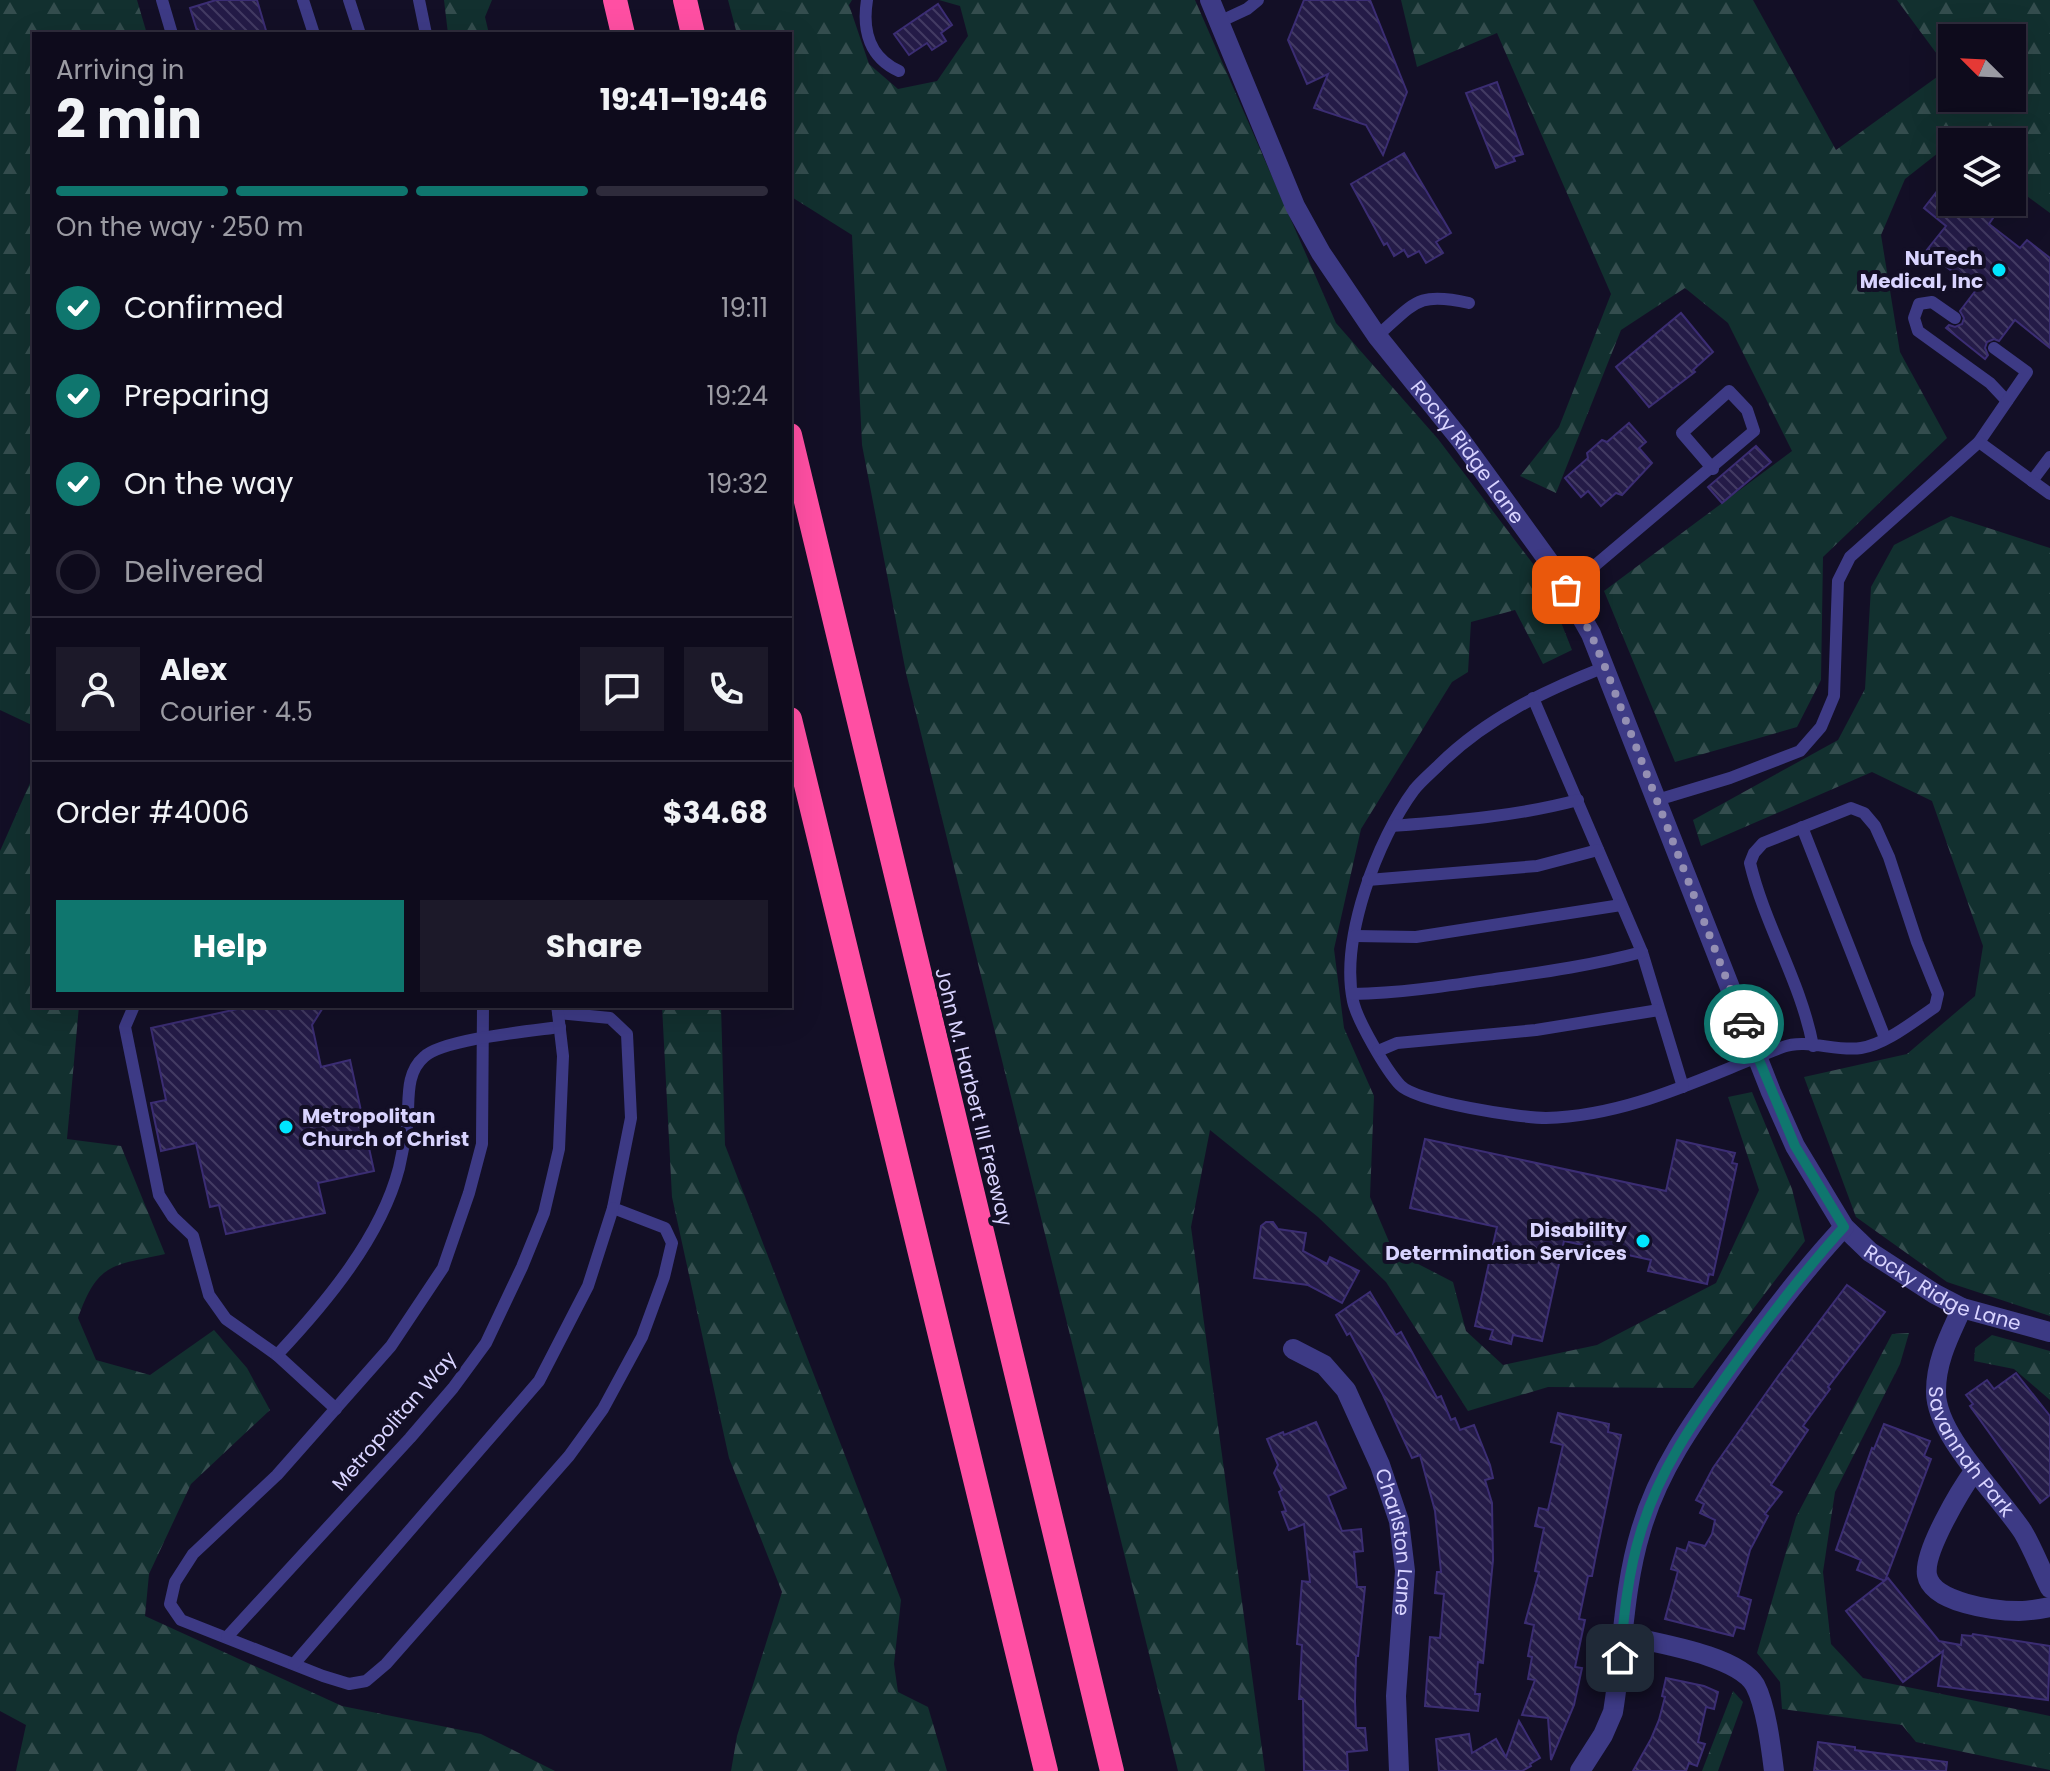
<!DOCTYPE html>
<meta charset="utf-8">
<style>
:root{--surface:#0e0b1c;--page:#1c1929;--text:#f1f3f6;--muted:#9b9ba3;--line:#2e2b3b;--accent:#0f766e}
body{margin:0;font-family:Poppins,sans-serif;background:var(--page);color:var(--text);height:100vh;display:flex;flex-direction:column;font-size:30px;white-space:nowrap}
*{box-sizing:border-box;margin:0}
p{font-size:26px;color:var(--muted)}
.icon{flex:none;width:44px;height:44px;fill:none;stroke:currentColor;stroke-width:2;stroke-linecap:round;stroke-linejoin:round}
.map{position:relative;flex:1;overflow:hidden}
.sheet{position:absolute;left:32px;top:32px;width:760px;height:976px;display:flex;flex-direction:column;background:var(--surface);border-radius:0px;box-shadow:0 8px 32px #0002,0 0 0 2px var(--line)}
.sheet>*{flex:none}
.needle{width:52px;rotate:294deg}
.controls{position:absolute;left:1938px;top:24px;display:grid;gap:16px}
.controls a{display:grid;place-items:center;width:88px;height:88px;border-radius:0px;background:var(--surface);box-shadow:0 8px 32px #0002,0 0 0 2px var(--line);font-size:40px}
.pin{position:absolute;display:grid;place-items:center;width:68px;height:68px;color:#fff;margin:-34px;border-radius:16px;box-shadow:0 4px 12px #0006}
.courier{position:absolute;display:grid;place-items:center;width:80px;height:80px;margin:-40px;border:6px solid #0f766e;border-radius:50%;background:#fff;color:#222;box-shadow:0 2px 10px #0007}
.head em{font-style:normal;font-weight:700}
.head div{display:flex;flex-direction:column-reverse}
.head{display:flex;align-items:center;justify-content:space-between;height:136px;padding:0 24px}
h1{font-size:52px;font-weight:700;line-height:60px}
.bar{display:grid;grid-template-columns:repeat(4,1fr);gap:12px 8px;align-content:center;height:96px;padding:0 24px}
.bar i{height:10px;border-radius:6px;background:var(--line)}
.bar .on{background:var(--accent)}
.bar p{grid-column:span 4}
.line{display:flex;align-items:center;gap:20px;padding:0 24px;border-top:2px solid var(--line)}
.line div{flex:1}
.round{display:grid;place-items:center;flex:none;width:84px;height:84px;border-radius:0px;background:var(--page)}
ol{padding:0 24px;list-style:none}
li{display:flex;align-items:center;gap:24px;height:88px}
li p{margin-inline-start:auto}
li .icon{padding:8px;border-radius:50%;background:var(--accent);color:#fff;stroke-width:4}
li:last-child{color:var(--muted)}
li i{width:44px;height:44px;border:4px solid var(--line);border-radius:50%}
.button{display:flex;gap:16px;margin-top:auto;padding:16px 24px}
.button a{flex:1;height:92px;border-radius:0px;background:var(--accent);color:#fff;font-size:32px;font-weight:700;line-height:92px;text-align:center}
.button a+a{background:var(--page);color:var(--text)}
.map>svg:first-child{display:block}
.forest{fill:url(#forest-firs);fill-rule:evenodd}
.building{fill:url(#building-back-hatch);stroke:#3b2d73;stroke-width:2}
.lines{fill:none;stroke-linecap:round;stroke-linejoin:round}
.service{stroke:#3d3a85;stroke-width:12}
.minor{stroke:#3d3a85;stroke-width:20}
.motorway{stroke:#ff4fa3;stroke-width:24}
.done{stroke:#948fb3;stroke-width:8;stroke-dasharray:0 14.4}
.route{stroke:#0f766e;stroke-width:10}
.poi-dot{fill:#00e5ff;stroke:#130f26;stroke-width:3}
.labels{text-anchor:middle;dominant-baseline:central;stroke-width:8;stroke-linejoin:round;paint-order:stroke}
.poi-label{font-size:20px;font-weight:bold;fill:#d9d4ff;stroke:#130f26;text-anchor:end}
.street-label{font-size:20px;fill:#d9d4ff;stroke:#130f26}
</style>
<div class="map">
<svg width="2050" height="1771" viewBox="0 0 2050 1771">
<defs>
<pattern id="forest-firs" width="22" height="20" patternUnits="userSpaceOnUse" patternTransform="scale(2)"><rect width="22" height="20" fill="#12302f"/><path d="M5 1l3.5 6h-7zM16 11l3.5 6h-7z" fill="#344d4e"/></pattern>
<pattern id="building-back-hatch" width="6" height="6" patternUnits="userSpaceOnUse" patternTransform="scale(2)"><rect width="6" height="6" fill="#241b47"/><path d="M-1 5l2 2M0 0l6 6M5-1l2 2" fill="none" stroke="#433b63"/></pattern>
</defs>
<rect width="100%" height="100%" fill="#130f26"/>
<g class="forest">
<path d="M0,0h137l10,34h-113v692l-34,-16z"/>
<path d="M444,0h48l-7,17 4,17h-41z"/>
<path d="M728,0h124l-3,5 20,59 29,25 39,-8 31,-45 -8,-30 -21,-6h256l141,323 102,116 105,138 29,73 -29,14 -28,-54 -44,12 -3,50 -16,10 -91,147 -27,120 10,79 30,68 -4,101 23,54 60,31 13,49 37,34 94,-20 119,-62 43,-93 -31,-93 24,-5 40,97 13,52 -112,147 -145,-1 -80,24 -82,-129 -68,-65 -108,-87 -19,97 74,544h-87l-272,-1098 -44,-228 -10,-210 -62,-39v-162h-53z"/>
<path d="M1401,0h352l83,150 112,-81 -51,-69h153v213l-38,-28v-43h-60l-47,37 -24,56 19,117 47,86 -124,119 -2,123 -24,47 -122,35 -71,-171 188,-140 -64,-128 -43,-35 -64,42 -65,163 -36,-17 39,-49 52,-133 -114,-261 -80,34zM1952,38h60v60h-60z"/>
<path d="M1951,516l99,32v768l-103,-34 -91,-65 -52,-140 103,-23 68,-58 8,-50 -51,-145 -60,-29 -171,74 -8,-26 145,-80 27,-51 6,-102 23,-42z"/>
<path d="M34,774v232h45l-12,133 54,7 44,108c-53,12 -67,8 -87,64l18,42 54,15 64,-45 33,38 23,42 -79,74 -42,90 -4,42 197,90 139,28 74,37h-539l10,-46 -26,-14v-860z"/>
<path d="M662,1006h59l4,139 176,455 -7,64 4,28 30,15 19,64h-216l6,-35 45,-144 -53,-134 -57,-261z"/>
<path d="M1909,1333l-9,31 -65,128 -12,80 8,72 32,34 187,38v54l-134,-28 -14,-17 -120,-16 -2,-27 -23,-29 39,-136 96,-183z"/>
<path d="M1992,1335l58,16v49l-36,-31 -40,-8 1,-13z"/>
<path d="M1733,1691l10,11 -25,69h-16z"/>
</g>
<g class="building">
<path d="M216,0h41l10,34h-69l-8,-26z"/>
<path d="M1304,0h66l37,92 -24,63 -17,-30 -52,-17 14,-34 -21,10 -19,-44z"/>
<path d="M938,4l14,21 -11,8 5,8 -14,9 -5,-7 -18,12 -15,-21z"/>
<path d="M1497,82l26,72 -10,3 2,4 -19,7 -30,-75z"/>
<path d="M1404,153l47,80 -15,9 7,11 -17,10 -7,-12 -11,6 -4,-7 -10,6 -7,-13 -3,2 -33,-61z"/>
<path d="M1952,172v30h20l21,16 -4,6 31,24 7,-8 23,18v90l-35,-28 -16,21 -5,-2 -7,3 -2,6 3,7 -3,4 -39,-31 3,-3 6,2 7,-3 2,-6 -4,-7 16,-21 -50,-39 20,-25 -22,-18z"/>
<path d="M1681,313l32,39 -20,18 2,2 -46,35 -33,-40z"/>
<path d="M1629,423l17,19 -7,6 13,15 -30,32 -6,-2 -15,13 -13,-15 -7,6 -16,-19 23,-20 -1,-5 15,-13 5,2z"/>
<path d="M1756,446l15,16 -49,41 -14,-16z"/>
<path d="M251,1006h73l-12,19 9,42 29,-7 24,111 -56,12 7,30 -99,21 -7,-29 -9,2 -14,-64 -35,8 -10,-48 15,-3 -15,-72z"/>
<path d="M1425,1139l241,52 11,-51 58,13 -3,10 5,1 -24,111 -4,-1 -2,10 -59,-13 3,-11 -87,-19 -22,100 -29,-6 -2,9 -21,-5 3,-9 -18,-4 22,-99 -87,-19z"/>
<path d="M1266,1222h7l5,7 28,4 -3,18 24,13 3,-7 29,14 -17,32 -34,-18 -54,-7 7,-52z"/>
<path d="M1847,1285l38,27 -57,75 2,2 -27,37 5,4 -37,55 11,7 -17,22 3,2 -18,34 -12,46 13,4 -7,29 -8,-2 -3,9 -68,-17 13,-48 -7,-2 6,-21 9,3 3,-9 16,4 7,-12 3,-14 -15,-7 4,-9 -8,-4 17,-32 66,-93z"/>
<path d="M1370,1292l26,43 5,-3 36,66 4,-2 10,24 4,-2 5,12 14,-5 16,40 3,13 -8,2 7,23 1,57 -10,103 -5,-1 -3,32h5l-2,17 -53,-5 5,-69 10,1 4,-44 -9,-1 2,-21h4l-6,-61 -15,-56 -8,3 -29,-63 -33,-62 -3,2 -11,-20z"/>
<path d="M2016,1373l34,43v79l-10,8 -70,-97 3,-2 -7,-9 21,-15 7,9z"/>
<path d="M1558,1413l51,11 -1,8 13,3 -25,120 -4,21h-4l-9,43 6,1 -10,47 7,1 -8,37 -23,55 -3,-42 -26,-3 13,-35 -7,-1 4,-22 -4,-1 6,-31 -9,-2 14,-51 -4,-1 9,-43 -9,-2 4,-18 9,2 15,-65 -12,-3z"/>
<path d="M1316,1422l30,66 -18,8 14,35 19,-2 2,22 -9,1 3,35h8l-7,69h-2l-1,45 1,27h9l2,22 -20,2 1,19h-44l-1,-72h-4l3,-54 -5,-1 5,-63 8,1 -6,-58 -15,6 -7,-18 4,-1 -7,-19 3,-2 -8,-17 4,-8 -11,-26 16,-7 1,3z"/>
<path d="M1884,1424l46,17 -6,15 7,3 -46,122 -28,-11 4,-10 -25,-10 36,-102 2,1z"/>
<path d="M1888,1578l51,63 22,4 1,-10 10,1 1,-2 77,12 -2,54 -110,-14 5,-35 -40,31 -57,-71z"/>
<path d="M1666,1678l38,8 14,6 -4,17 -8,-2 -8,35 7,2 -8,22 -8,-3 -3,8h-53l18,-32 8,-19 6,-23 -3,-1z"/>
<path d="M1519,1721l21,37 -10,6 1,2 -9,5h-83l-3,-32 33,-5 3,19 24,-14 10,18z"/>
<path d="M1818,1742l37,5v3l92,12 -1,9h-132z"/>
</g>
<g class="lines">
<g class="service">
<path d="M162,0l10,34"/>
<path d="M303,0l11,34"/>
<path d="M349,0l11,34"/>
<path d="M419,0l7,34"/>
<path d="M867,0c-5,31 3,58 32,71"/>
<path d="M1219,22l28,-13 11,-9"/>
<path d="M1955,318l-23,-16 -13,2 -5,14 4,13 72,52 17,18"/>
<path d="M1377,336c38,-33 40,-45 92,-33"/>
<path d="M1979,442l48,-70 -33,-24"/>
<path d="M2032,481l18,-24"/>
<path d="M1566,590l188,-159 -7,-21 -18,-19 -47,42 31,36"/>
<path d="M1605,667c-61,24 -118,51 -165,97 -9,9 -19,17 -26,26 -37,50 -74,149 -61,211 4,19 33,69 47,84 16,17 121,33 146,33 85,-2 159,-42 237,-71 23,-9 53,5 78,1 25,-4 53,-27 74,-41l3,-13 -21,-52 -28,-85 -14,-31 -11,-13 -13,-5 -88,35 -9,10 -4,10c15,63 51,119 63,183"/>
<path d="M1533,698l109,254 41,135"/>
<path d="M1657,800l73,-22 70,-27 21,-24 13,-31 4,-115 12,-24 129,-115 71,52"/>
<path d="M1393,826c62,-5 125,-10 185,-26"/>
<path d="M1802,827l83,211"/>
<path d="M1368,880l169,-14 61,-16"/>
<path d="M1355,936l61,1 205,-32"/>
<path d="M1352,994c49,-1 95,-8 143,-15 49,-7 99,-14 147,-27"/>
<path d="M134,1006l-9,21 34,168 14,22 20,19 16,59 17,24 51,36"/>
<path d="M483,1006l-1,138 -13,49 -26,75 -52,78 -114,129 -84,79 -18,28 -5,22 11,16 142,56 26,8 17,-3 20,-17 183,-208 34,-47 39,-72 22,-60 8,-34 -7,-15 -52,-20 18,-90 -4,-84 -17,-16 -52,-5 -1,-7"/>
<path d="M1378,1051l19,-8 139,-13 123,-20"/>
<path d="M336,1409l-59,-54c49,-52 104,-118 122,-187 3,-14 6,-28 8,-42 3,-23 -3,-52 17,-69 19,-18 107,-26 136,-30"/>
<path d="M227,1637l183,-199 43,-50 33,-45 36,-76 22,-54 15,-64 4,-93 -5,-43"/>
<path d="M294,1664l245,-283 49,-95 25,-78"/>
</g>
<g class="minor">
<path id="s1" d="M1210,0l85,206 26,47 56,83 83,103 95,131 36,64 180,458 24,54 49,81 26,25 65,42 27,14 88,24"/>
<path id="s2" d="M1962,1308c-12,27 -26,52 -26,83 -1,44 63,104 87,141 10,17 18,38 27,56"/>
<path id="s3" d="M1293,1349l31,16 22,25 34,75 19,56 6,50 -9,125 3,75"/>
<path d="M1975,1470c-14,19 -52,82 -48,105 5,28 68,36 92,36 10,0 21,-2 31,-4"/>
<path d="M1622,1635c33,8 116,20 133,50 11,21 16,62 19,86"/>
<path d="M1580,1771l23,-36 10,-23c10,-61 10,-123 28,-182 18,-62 55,-112 92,-164 35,-49 70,-95 111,-139"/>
</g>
<g class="motorway">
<path d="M615,0l8,34"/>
<path d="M685,0l8,34"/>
<path d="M790,435l322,1336"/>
<path d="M790,719l256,1052"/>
</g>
</g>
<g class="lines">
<path class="done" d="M1566,590l25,44 14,33 139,357"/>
<path class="route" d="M1620,1658c4,-43 8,-86 21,-127 18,-60 52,-109 89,-160 36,-50 72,-98 114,-144l-49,-81 -51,-122"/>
</g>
<g class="poi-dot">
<circle cx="1999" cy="270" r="8"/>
<circle cx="286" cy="1127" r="8"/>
<circle cx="1643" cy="1241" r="8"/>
</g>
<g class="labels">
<g class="poi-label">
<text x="1983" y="258">NuTech<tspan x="1983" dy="23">Medical, Inc</tspan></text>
<text x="302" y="1116" text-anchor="start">Metropolitan<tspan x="302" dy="23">Church of Christ</tspan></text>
<text x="1627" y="1230">Disability<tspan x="1627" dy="23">Determination Services</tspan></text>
</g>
<g class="street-label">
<text stroke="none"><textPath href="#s1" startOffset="524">Rocky Ridge Lane</textPath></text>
<text transform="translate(974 1097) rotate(76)">John M. Harbert III Freeway</text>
<text stroke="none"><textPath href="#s1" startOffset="1508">Rocky Ridge Lane</textPath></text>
<text transform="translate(394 1421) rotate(-49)">Metropolitan Way</text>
<text stroke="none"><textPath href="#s2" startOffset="158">Savannah Park</textPath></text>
<text stroke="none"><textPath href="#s3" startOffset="230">Charlston Lane</textPath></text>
</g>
</g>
</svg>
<div class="controls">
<a><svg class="needle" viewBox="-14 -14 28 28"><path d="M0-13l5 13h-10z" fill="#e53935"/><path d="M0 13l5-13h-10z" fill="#9b9ba3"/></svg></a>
<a><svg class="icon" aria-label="layers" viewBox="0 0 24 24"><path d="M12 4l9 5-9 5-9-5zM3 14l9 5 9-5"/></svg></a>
</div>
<div class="pin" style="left:1566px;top:590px;background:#ea580c"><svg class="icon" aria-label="bag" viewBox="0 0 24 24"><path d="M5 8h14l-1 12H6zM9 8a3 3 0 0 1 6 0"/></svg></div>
<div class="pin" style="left:1620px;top:1658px;background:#1f2937"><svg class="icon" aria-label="home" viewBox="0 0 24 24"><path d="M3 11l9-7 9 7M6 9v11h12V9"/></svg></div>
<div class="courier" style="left:1744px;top:1024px"><svg class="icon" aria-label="car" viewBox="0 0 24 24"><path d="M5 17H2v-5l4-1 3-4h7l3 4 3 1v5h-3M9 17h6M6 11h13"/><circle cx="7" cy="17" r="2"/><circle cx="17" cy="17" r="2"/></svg></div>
<section class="sheet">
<div class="head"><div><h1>2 min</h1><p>Arriving in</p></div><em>19:41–19:46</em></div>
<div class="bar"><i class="on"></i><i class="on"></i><i class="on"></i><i></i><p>On the way · 250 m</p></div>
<ol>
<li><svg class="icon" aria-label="check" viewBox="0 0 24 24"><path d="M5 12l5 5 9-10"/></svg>Confirmed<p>19:11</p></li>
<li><svg class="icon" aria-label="check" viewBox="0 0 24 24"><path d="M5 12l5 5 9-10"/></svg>Preparing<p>19:24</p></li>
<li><svg class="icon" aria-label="check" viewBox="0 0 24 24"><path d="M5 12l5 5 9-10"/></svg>On the way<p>19:32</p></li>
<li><i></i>Delivered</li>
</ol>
<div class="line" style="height:144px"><a class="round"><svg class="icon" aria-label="person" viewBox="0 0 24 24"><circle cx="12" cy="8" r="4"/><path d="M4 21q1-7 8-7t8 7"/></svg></a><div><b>Alex</b><p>Courier · 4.5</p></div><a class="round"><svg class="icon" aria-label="chat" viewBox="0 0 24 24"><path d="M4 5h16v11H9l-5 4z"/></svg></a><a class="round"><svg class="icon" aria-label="phone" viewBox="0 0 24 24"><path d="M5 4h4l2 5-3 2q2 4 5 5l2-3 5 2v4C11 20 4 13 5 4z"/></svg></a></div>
<div class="line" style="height:104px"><div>Order #4006</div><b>$34.68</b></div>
<div class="button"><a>Help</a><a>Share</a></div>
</section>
</div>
